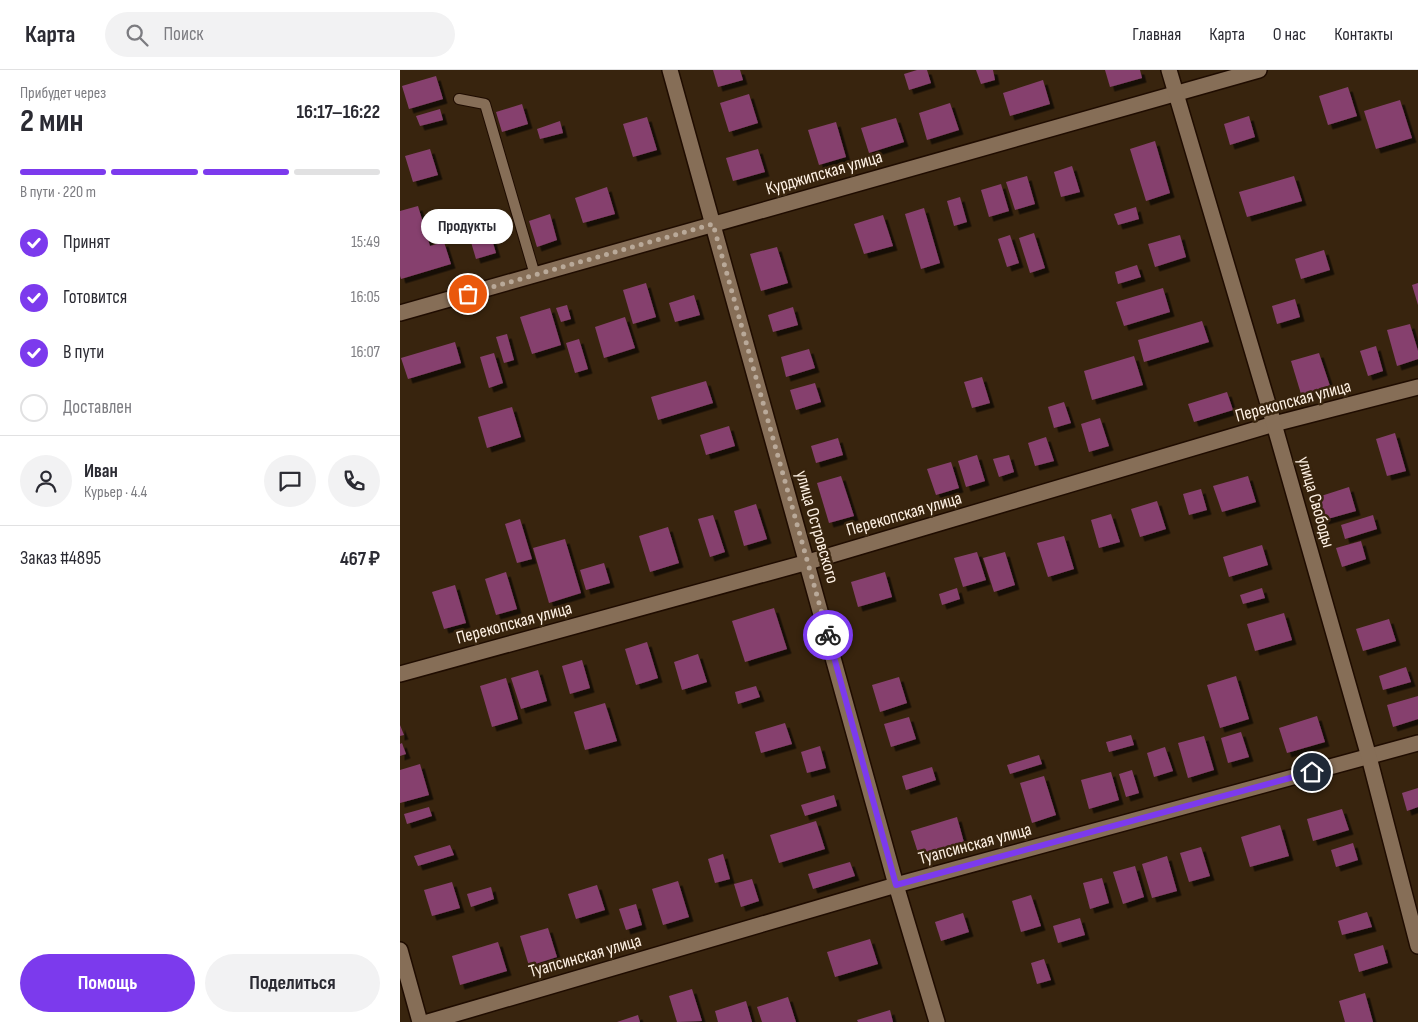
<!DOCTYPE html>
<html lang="ru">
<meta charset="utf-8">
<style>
:root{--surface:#fff;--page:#f2f2f3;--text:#2b2b33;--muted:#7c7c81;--line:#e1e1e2;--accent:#7c3aed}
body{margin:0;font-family:"Sofia Sans Condensed",sans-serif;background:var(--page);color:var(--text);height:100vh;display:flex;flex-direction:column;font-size:19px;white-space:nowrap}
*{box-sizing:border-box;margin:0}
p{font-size:16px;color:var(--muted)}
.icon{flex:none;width:28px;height:28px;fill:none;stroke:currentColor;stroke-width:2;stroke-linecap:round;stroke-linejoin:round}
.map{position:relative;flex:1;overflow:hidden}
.panel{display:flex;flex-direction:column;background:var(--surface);width:400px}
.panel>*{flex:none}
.pin{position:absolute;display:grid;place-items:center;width:42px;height:42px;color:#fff;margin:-21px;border:2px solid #fff;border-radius:50%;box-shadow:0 1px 5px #0007}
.courier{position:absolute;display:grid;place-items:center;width:50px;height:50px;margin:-25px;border:4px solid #7c3aed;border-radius:50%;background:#fff;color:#222;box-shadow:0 1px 6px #0007}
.bubble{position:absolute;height:35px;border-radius:18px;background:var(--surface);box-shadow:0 1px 4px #0004;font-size:16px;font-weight:700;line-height:35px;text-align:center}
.summary em{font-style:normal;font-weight:700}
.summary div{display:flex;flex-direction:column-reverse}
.summary{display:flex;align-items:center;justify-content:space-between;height:85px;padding:0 20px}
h1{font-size:32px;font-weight:700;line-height:38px}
.bar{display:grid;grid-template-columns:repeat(4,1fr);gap:8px 5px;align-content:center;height:60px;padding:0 20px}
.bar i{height:6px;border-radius:4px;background:var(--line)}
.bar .current{background:var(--accent)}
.bar p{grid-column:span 4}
.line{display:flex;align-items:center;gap:12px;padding:0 20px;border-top:1px solid var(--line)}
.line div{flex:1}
.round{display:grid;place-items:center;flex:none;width:52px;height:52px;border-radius:26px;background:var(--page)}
ol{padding:0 20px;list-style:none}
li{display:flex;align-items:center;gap:15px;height:55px}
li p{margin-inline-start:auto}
li .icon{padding:5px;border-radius:50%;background:var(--accent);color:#fff;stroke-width:4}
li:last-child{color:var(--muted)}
li i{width:28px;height:28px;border:2px solid var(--line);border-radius:50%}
.button{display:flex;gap:10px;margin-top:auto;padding:10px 20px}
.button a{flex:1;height:58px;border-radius:30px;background:var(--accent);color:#fff;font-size:20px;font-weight:700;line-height:58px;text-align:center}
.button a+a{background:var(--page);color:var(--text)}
header{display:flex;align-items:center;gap:30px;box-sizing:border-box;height:70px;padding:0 25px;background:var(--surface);border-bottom:1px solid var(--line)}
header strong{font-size:24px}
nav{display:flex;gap:28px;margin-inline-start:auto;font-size:18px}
.search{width:350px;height:45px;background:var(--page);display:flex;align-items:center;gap:12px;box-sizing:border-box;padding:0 18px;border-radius:28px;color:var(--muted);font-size:19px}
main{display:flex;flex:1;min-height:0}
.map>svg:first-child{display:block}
.building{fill:#86416e;filter:url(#shadow)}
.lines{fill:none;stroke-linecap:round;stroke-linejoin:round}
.lane-casing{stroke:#1f0c00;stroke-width:12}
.street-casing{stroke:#1f0c00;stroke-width:18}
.secondary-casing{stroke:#1f0c00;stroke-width:18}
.lane{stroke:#866e57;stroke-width:10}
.street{stroke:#866e57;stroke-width:15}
.secondary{stroke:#866e57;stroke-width:15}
.done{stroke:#b9a999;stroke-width:5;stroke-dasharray:0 9}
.route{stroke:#7c3aed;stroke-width:6}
.labels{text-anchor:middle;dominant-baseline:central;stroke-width:5;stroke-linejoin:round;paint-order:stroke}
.street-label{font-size:18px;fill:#fef1e4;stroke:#38240e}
</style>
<header>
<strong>Карта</strong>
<div class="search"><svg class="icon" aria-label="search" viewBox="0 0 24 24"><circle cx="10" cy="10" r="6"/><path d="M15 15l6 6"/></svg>Поиск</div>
<nav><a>Главная</a><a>Карта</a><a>О нас</a><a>Контакты</a></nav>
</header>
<main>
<section class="panel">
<div class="summary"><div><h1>2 мин</h1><p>Прибудет через</p></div><em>16:17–16:22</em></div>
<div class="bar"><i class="current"></i><i class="current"></i><i class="current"></i><i></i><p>В пути · 220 m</p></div>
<ol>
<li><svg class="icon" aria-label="check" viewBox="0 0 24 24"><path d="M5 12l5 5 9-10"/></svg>Принят<p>15:49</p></li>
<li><svg class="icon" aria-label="check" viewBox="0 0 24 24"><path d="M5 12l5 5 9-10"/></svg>Готовится<p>16:05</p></li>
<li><svg class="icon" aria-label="check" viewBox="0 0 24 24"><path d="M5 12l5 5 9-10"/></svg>В пути<p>16:07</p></li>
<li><i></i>Доставлен</li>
</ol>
<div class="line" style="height:90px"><a class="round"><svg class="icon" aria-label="person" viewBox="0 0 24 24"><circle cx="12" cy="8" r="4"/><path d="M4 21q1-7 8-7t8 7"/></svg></a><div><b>Иван</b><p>Курьер · 4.4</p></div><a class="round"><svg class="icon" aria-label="chat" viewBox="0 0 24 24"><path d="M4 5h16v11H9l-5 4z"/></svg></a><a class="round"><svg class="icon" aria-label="phone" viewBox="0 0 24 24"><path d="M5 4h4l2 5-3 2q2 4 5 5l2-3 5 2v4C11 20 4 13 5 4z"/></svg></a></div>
<div class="line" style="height:65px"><div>Заказ #4895</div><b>467 ₽</b></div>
<div class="button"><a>Помощь</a><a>Поделиться</a></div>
</section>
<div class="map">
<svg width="1018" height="952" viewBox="0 0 1018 952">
<defs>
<filter id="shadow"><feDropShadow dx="4.5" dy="4.5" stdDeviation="0" flood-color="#0009"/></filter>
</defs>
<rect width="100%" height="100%" fill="#38240e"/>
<g class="building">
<path d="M313,0h27l3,10 -25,7z"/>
<path d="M517,0h10l4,13 -22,7 -5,-16z"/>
<path d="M576,0h17l2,10 -14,4z"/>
<path d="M705,0h35l2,8 -32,9z"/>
<path d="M36,6l7,23 -34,10 -7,-23z"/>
<path d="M643,10l7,24 -40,12 -7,-23z"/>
<path d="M948,17l9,29 -29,9 -9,-29z"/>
<path d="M349,24l9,29 -29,9 -9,-29z"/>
<path d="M1000,30l12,38 -36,11 -12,-38z"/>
<path d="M550,33l9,27 -32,10 -8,-27z"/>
<path d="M122,34l6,20 -26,8 -6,-20z"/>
<path d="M40,39l3,11 -23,6 -4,-10z"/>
<path d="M849,46l6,21 -25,8 -6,-21z"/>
<path d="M247,47l10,33 -24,7 -10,-33z"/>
<path d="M496,48l8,24 -35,11 -8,-25z"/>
<path d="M160,51l3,12 -23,6 -3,-10z"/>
<path d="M436,52l10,35 -27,8 -11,-35z"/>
<path d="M755,71l15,52 -24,8 -16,-52z"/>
<path d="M30,79l8,26 -25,7 -8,-26z"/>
<path d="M358,79l7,23 -32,9 -7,-23z"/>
<path d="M672,96l8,26 -19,5 -7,-25z"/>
<path d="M627,106l8,28 -20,6 -9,-28z"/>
<path d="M894,106l8,25 -55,16 -8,-25z"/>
<path d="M601,114l8,27 -20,6 -8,-27z"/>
<path d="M207,117l8,27 -32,9 -8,-25z"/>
<path d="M560,127l7,25 -13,4 -7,-25z"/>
<path d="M18,136l12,40 14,-4 7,22 -50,15 -1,-3v-65z"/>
<path d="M736,137l3,12 -21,6 -4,-11z"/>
<path d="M524,138l16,55 -19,6 -16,-55z"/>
<path d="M150,144l7,26 -20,7 -8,-26z"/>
<path d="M483,145l10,31 -29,8 -10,-30z"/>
<path d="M88,156l8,27 -20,6 -8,-27z"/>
<path d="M634,163l11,35 -15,5 -11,-35z"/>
<path d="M610,165l9,28 -12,4 -9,-28z"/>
<path d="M780,165l6,22 -31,10 -7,-23z"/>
<path d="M377,177l11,36 -27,8 -11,-37z"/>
<path d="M924,180l6,20 -29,9 -6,-20z"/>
<path d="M737,195l4,12 -23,7 -3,-12z"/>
<path d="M246,213l10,34 -23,7 -10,-34z"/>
<path d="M1018,213v22l-6,-20z"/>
<path d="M763,218l7,24 -46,14 -8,-24z"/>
<path d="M294,225l6,20 -25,7 -6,-19z"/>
<path d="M895,229l5,18 -23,7 -5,-18z"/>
<path d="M167,235l4,14 -10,3 -5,-14z"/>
<path d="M393,237l5,18 -25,7 -5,-17z"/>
<path d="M150,238l11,37 -29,9 -12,-37z"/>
<path d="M225,247l10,31 -31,10 -9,-31z"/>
<path d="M802,251l7,21 -65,20 -6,-22z"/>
<path d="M1010,254l8,27v8l-21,7 -10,-36z"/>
<path d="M107,264l7,26 -10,3 -8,-26z"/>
<path d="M179,269l9,30 -13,4 -9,-30z"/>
<path d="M55,272l6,21 -53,16 -7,-21z"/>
<path d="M976,276l7,25 -15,5 -8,-25z"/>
<path d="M409,279l6,19 -29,9 -5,-20z"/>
<path d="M94,283l9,30 -14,5 -9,-31z"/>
<path d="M919,283l11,33 -29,8 -10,-33z"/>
<path d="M734,286l9,29 -51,15 -8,-29z"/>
<path d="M582,307l8,26 -18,5 -8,-26z"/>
<path d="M306,311l7,22 -55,17 -7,-23z"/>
<path d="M415,313l6,19 -25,8 -6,-20z"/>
<path d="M827,322l6,18 -39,12 -6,-18z"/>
<path d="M664,332l7,21 -17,5 -6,-21z"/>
<path d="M112,337l9,30 -34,11 -9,-31z"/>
<path d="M700,348l9,28 -20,6 -8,-28z"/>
<path d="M329,356l6,20 -29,9 -6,-20z"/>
<path d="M995,363l11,38 -19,5 -11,-37z"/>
<path d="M646,367l8,24 -19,5 -7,-23z"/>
<path d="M438,368l5,17 -27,8 -5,-17z"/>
<path d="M577,385l8,26 -19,6 -8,-26z"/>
<path d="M609,385l5,17 -15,5 -6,-18z"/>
<path d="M551,392l8,26 -23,7 -9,-26z"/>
<path d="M441,406l13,40 -25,7 -12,-40z"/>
<path d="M848,406l8,26 -34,10 -9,-26z"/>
<path d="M949,417l7,24 -32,9 -6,-23z"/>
<path d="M801,419l6,21 -18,5 -6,-21z"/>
<path d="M757,431l9,28 -26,8 -9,-28z"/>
<path d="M356,434l11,35 -23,7 -10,-35z"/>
<path d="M711,444l9,28 -21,6 -8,-28z"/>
<path d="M313,445l12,37 -15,5 -12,-38z"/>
<path d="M973,445l4,14 -32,10 -4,-14z"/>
<path d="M120,449l12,40 -15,4 -12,-39z"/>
<path d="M268,457l11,36 -29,9 -11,-36z"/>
<path d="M664,466l10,33 -26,8 -11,-34z"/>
<path d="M165,469l16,54 -32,10 -16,-55z"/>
<path d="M961,471l5,18 -24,8 -6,-19z"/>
<path d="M862,475l6,20 -39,12 -6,-20z"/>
<path d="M577,482l9,28 -23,7 -9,-29z"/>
<path d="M605,482l10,33 -21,7 -11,-34z"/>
<path d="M204,493l6,20 -24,7 -6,-20z"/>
<path d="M106,502l11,37 -21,6 -11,-36z"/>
<path d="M485,502l7,25 -34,10 -7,-25z"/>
<path d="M55,515l11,38 -22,6 -12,-37z"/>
<path d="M557,518l3,11 -18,6 -3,-11z"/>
<path d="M862,518l3,10 -22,6 -3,-9z"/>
<path d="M374,538l13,41 -42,13 -13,-41z"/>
<path d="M884,543l8,27 -37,11 -8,-27z"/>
<path d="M989,549l7,22 -33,10 -7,-22z"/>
<path d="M247,572l11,36 -22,7 -11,-36z"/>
<path d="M298,584l9,28 -25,8 -8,-28z"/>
<path d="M182,590l8,28 -20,6 -8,-28z"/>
<path d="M1006,597l5,15 -28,8 -4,-14z"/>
<path d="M138,600l9,31 -26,8 -10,-31z"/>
<path d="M836,606l13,43 -29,9 -13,-43z"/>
<path d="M499,607l8,26 -27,9 -8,-27z"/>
<path d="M106,608l12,41 -26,8 -12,-41z"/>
<path d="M356,616l4,11 -22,7 -3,-12z"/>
<path d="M1018,626v23l-25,8 -6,-22z"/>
<path d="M205,633l12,38 -32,9 -11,-38z"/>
<path d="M917,646l8,26 -38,11 -8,-25z"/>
<path d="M509,647l7,22 -25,8 -7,-23z"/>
<path d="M385,653l7,21 -31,9 -6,-21z"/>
<path d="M0,655l4,10 -4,1z"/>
<path d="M841,662l8,25 -21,6 -7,-25z"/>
<path d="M731,665l3,10 -25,7 -3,-10z"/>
<path d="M804,666l10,34 -26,8 -10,-35z"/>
<path d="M2,673l4,11 -6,2v-12z"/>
<path d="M420,676l6,22 -19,5 -6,-21z"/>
<path d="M765,677l8,24 -19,6 -7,-24z"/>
<path d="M639,685l3,9 -32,10 -3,-9z"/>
<path d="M20,694l9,31 -29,8v-33z"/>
<path d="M532,697l4,13 -30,10 -4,-14z"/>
<path d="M732,700l7,23 -13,4 -7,-23z"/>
<path d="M711,702l8,28 -30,9 -8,-29z"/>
<path d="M644,706l12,39 -24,8 -12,-40z"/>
<path d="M1018,718v19l-11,4 -5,-18z"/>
<path d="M434,725l3,11 -32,10 -4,-11z"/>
<path d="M29,737l3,9 -25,8 -3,-10z"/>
<path d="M942,739l7,21 -36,11 -6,-22z"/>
<path d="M557,747l8,29 -45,13 -9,-28z"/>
<path d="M416,751l9,28 -46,14 -9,-28z"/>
<path d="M880,755l9,31 -39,11 -9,-30z"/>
<path d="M953,773l5,17 -22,7 -5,-17z"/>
<path d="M50,775l4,10 -36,11 -4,-10z"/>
<path d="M801,777l9,29 -21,6 -9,-29z"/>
<path d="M323,784l7,25 -15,4 -7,-24z"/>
<path d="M767,786l10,35 -25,7 -10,-34z"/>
<path d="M450,792l5,14 -42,13 -5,-15z"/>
<path d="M735,796l9,31 -21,7 -10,-32z"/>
<path d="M702,808l7,25 -19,6 -7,-26z"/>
<path d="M352,809l7,22 -18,6 -7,-23z"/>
<path d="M278,811l11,36 -26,8 -11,-36z"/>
<path d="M52,812l8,26 -28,8 -8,-26z"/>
<path d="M197,815l8,25 -29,9 -8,-25z"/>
<path d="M91,817l3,12 -23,8 -4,-13z"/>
<path d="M631,825l10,31 -20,6 -9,-31z"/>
<path d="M236,834l6,21 -16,5 -7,-21z"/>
<path d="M967,842l5,15 -30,8 -4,-14z"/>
<path d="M563,843l6,19 -28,9 -6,-19z"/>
<path d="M680,848l5,17 -27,8 -5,-17z"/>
<path d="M148,858l9,29 -28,9 -9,-30z"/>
<path d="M470,869l8,25 -43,13 -8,-25z"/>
<path d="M98,872l9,29 -47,14 -8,-29z"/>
<path d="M983,875l5,18 -29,9 -5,-18z"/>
<path d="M644,889l7,21 -14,4 -6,-21z"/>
<path d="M292,919l10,32 -25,1 -8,-26z"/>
<path d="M965,923l8,29h-28l-6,-21z"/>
<path d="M388,927l8,25h-34l-5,-15z"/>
<path d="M346,931l6,21h-34l-3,-11z"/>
<path d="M490,940l3,12h-35l-1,-2z"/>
<path d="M238,945l2,7h-23z"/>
</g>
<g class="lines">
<g class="lane-casing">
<path id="lane" d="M59,29l26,5 50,171"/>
</g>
<g class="street-casing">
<g id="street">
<path d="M270,0l226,815 41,137"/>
<path d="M0,243l859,-243"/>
<path d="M0,604l408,-112 466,-138 144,-37"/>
<path d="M0,880l20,72"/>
<path d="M28,952l468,-137 522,-142"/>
</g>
</g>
<g class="secondary-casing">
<path id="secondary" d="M769,0l105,354 95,333 49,189"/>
</g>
<use href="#lane" class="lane"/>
<use href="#street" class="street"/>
<use href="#secondary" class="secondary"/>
</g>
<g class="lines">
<path class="done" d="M68,224l245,-70 115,411"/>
<path class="route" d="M428,565l68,250 416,-113"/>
</g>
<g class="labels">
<g class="street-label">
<text transform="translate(424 103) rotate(-16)">Курджипская улица</text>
<text transform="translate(893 331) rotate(-15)">Перекопская улица</text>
<text transform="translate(916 432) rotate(74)">улица Свободы</text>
<text transform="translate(504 444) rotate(-16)">Перекопская улица</text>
<text transform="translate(417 457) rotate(74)">улица Островского</text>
<text transform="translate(114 553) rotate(-15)">Перекопская улица</text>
<text transform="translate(575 774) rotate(-15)">Туапсинская улица</text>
<text transform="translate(185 886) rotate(-16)">Туапсинская улица</text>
</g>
</g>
</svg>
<div class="pin" style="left:68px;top:224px;background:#ea580c"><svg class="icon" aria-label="bag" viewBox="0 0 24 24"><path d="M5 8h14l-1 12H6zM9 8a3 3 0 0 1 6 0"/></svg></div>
<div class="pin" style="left:912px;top:702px;background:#1f2937"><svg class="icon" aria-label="home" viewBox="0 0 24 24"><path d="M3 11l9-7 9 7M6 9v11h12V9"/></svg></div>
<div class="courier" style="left:428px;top:565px"><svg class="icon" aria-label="bike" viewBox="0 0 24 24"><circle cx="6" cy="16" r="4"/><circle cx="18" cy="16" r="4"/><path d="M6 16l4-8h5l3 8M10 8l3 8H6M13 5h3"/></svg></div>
<div class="bubble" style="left:21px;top:139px;width:92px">Продукты</div>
</div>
</main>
